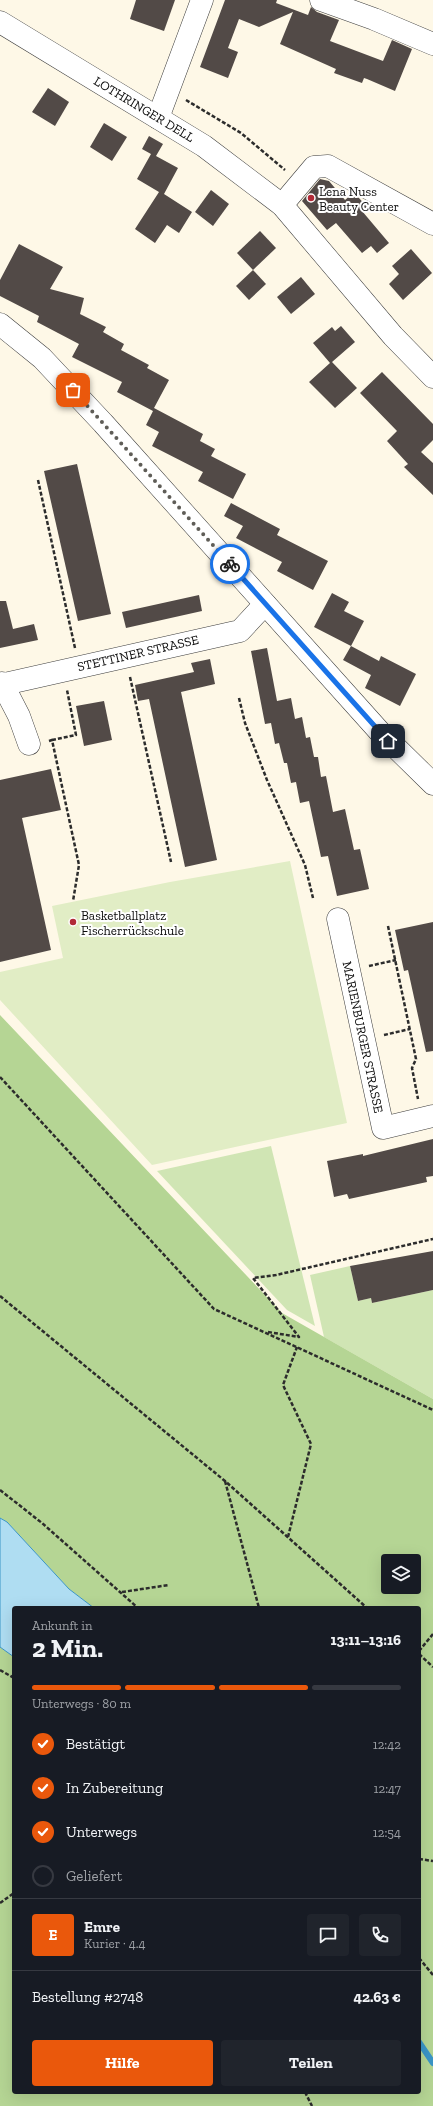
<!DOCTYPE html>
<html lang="de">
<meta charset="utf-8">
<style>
:root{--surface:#171b24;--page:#20242c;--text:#f1f3f6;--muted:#9ea1a6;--line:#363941;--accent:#ea580c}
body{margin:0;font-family:"Zilla Slab",serif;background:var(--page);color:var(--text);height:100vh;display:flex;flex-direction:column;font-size:15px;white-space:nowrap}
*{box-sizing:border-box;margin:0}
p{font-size:13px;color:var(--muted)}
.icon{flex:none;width:22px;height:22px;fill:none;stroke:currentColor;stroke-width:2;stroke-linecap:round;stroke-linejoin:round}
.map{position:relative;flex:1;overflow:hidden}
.side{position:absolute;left:12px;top:1606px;width:409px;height:488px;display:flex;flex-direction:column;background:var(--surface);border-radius:4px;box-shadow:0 4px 16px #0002}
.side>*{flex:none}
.buttons{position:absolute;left:381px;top:1554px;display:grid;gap:8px}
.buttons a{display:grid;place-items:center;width:40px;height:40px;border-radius:4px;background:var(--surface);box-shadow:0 4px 16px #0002;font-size:20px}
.pin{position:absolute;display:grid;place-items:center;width:34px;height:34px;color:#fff;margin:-17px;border-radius:8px;box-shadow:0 2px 6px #0006}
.courier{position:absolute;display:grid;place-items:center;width:40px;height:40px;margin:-20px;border:3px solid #1a73e8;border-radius:50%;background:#fff;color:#222;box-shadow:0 1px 5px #0007}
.summary em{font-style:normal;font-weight:800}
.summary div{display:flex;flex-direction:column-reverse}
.summary{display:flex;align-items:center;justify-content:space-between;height:68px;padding:0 20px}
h1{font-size:26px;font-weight:800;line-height:30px}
.bar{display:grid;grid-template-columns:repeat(4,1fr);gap:6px 4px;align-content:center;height:48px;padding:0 20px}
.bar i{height:5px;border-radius:3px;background:var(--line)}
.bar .on{background:var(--accent)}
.bar p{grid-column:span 4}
.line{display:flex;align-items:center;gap:10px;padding:0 20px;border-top:1px solid var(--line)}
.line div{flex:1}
.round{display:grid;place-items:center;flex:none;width:42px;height:42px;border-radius:4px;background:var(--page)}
ol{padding:0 20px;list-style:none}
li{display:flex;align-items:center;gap:12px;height:44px}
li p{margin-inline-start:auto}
li .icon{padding:4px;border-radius:50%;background:var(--accent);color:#fff;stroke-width:4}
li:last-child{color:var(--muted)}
li i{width:22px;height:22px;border:2px solid var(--line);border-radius:50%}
.button{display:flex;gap:8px;margin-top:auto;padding:8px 20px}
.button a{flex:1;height:46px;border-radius:4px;background:var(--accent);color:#fff;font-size:16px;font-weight:800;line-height:46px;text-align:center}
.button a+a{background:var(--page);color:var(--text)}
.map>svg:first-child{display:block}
.green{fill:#d0e5b4}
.forest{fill:#b5d594;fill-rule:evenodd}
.pitch{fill:#e1edc5}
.water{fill:#afddf2;stroke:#3a95c6}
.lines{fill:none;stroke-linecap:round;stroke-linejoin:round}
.stream{stroke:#3a95c6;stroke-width:6}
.building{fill:#524a47}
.minor-casing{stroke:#3d3d3d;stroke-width:23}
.path{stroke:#2c2c2c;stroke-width:2.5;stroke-dasharray:4 2;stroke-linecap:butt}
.minor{stroke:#fff;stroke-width:22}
.done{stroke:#5f5d57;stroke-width:4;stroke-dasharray:0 7.2}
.route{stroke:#1a73e8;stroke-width:5}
.poi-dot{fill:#b12a37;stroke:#fff;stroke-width:1.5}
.labels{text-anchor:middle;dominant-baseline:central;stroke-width:4;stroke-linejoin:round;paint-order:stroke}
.street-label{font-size:13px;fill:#0a0a0a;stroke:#fff}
.poi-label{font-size:13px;fill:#0a0a0a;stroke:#fff;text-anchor:start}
</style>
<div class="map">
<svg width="433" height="2106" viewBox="0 0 433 2106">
<rect width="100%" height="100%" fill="#fef8e7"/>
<g class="green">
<path d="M271,1146l44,180 -28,-16 -130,-139z"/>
<path d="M350,1266l8,35 13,-3 1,5 61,-13v109l-109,-62 -14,-62z"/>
</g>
<path class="forest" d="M0,1015l282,298 151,86v707h-433v-459l14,10v435h405v-484h-325l-25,-19 -62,-67 -7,-4zM388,1561h26v26h-26z"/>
<path class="pitch" d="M290,861l57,262 -195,42 -152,-165v-28l63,-14 -11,-52 118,-24z"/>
<path class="water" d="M0,1518l7,4 62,67 25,19h-80v49l-14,-10z"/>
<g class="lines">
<path class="stream" d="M419,2042l14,21"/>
</g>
<g class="building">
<path d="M136,0h39l-11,31 -34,-12z"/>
<path d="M225,0h52l-1,3 32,12 3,-8 6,5 22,8 -9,21 53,20 9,-21 20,9 -17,42 -28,-12 -3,-1 -2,5 -28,-10 2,-4 -56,-25 13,-32 -34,15 -20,-8 -11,29 10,4 -10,26 -28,-11z"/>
<path d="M48,88l21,14 -14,24 -23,-14z"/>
<path d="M104,123l23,14 -15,24 -22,-14z"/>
<path d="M149,136l14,8 -7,12 22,12 -14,26 28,18 -13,21 -12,-8 -12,18 -20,-14 24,-37 -22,-13 14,-25 -9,-5z"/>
<path d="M320,179l9,2 16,19 7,-6 7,4 8,9 -5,4 27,32 -12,10 -6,-7 -9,7 -26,-30 -9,7 -25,-29z"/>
<path d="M211,190l18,14 -16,22 -18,-14z"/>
<path d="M260,231l16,17 -23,22 -16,-17z"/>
<path d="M19,244l44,23 -13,22 34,9 -4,16 26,13 -3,5 21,12 -3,6 28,15 -2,3 22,12 -15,28 49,26 -3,7 15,8 -4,7 35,18 -13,25 -35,-18 5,-9 -51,-26 7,-14 -13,-7 7,-14 -36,-19 5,-10 -50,-25 7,-13 -42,-22 2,-6 -39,-20v-16z"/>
<path d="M411,249l21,24 -29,27 -14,-16 10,-10 -7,-8z"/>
<path d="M253,270l13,14 -17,16 -13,-14z"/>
<path d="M301,277l14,17 -24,20 -14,-17z"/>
<path d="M341,326l14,16 -23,20 25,26 -22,20 -26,-26 21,-19 -17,-20 19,-16 3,4z"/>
<path d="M382,372l51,52v16l-12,12 12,11v32l-29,-28 4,-3 -21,-23 10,-10 -37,-38z"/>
<path d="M77,464l34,150 -33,7 -34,-150z"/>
<path d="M231,503l49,26 -3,6 51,26 -15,29 -36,-19 5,-9 -46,-24 7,-12 -19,-10z"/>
<path d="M332,593l17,9 -5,9 20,10 -13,25 -37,-19z"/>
<path d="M199,595l3,16 -76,17 -4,-16z"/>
<path d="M0,601h6l7,28 21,-5 4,16 -38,8z"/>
<path d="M351,646l28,15 2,-5 35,18 -16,32 -35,-18 6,-13 -28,-15z"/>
<path d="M267,648l10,53 14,-3 4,21 7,-2 4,21 4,-1 4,20h4l3,20 5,-1 7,36 12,-3 9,41 6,-1 9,40 -32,7 -9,-40 -7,1 -12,-56 -9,2 -4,-21 -5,1 -4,-20h-3l-5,-20 -4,1 -4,-21 -6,1 -14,-73z"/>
<path d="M210,659l5,25 -34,8 36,168 -32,7 -36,-168 -11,2 -3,-16 59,-13 -3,-9z"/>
<path d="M104,701l8,39 -28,6 -8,-40z"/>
<path d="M51,769l10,41 -39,8 29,132 -51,12v-182z"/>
<path d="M433,922v129l-7,1 -18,-82 -4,1 -9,-41z"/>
<path d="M433,1139v37l-7,1 1,5 -78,17 -2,-5 -13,3 -7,-36 36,-7v2z"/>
<path d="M433,1251v39l-61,13 -1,-5 -13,3 -8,-35z"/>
</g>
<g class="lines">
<g class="minor-casing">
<g id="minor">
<path d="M321,0l53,19 59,25"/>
<path d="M0,22l204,124 78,59 111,131 40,41"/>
<path d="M158,118l44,-118"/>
<path d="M282,205l32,-38 14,-1 105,58"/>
<path d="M0,324l42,34 61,65 276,308 54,53"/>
<path d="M2,683l17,33 10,28"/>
<path d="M0,685l240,-54 25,-27"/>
<path d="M338,919l45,209 50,-12"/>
</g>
</g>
<g class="path">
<path d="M186,100l55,33 44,37"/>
<path d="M38,480l37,168"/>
<path d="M130,677l41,185"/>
<path d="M239,698l6,25 22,57 38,85 8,33"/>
<path d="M52,740l24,-5 -9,-45"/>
<path d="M49,741l3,-1 27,125 -6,36"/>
<path d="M388,926l28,133 -4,9 6,31"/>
<path d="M369,966l27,-6"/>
<path d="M384,1035l26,-6"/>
<path d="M0,1077l214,232 219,101"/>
<path d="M0,1296l225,185 142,127"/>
<path d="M268,1332l31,5 -46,-59 23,-3 157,-36"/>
<path d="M225,1481l34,127"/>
<path d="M0,1490l42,33 96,85"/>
<path d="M288,1537l23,-93 -28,-59 14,-38"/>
<path d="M122,1592l47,-7"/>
<path d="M419,1651l14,-17"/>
<path d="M419,1654l14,13"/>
<path d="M0,1670l14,8"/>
<path d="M419,1859l14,2"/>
<path d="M0,1903l14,-10"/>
<path d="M419,1958l14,17"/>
<path d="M305,2092l7,14"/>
</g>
<use href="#minor" class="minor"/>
</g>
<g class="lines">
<path class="done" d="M73,390l157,174"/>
<path class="route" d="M230,564l158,177"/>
</g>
<g class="poi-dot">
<circle cx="311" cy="198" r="4"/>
<circle cx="73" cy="922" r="4"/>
</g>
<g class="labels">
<g class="street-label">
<text transform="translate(144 109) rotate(31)">LOTHRINGER DELL</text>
<text transform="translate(138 653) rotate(-13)">STETTINER STRASSE</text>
<text transform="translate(363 1037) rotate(78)">MARIENBURGER STRASSE</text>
</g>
<g class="poi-label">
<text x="319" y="191">Lena Nuss<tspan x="319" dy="15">Beauty Center</tspan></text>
<text x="81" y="915">Basketballplatz<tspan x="81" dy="15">Fischerrückschule</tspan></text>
</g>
</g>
</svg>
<div class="buttons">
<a><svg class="icon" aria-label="layers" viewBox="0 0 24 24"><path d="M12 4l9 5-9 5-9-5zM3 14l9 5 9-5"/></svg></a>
</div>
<div class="pin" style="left:73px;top:390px;background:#ea580c"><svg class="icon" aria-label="bag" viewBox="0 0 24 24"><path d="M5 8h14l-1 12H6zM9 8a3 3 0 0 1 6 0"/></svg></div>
<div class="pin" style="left:388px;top:741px;background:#1f2937"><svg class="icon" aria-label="home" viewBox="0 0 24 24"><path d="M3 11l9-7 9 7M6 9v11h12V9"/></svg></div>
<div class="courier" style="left:230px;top:564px"><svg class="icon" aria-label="bike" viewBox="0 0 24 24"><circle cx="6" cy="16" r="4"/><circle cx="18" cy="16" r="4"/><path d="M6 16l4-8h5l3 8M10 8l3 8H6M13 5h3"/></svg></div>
<section class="side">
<div class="summary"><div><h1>2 Min.</h1><p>Ankunft in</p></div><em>13:11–13:16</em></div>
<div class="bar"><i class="on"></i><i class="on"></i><i class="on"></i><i></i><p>Unterwegs · 80 m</p></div>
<ol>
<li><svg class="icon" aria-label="check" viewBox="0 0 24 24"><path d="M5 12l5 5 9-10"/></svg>Bestätigt<p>12:42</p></li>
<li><svg class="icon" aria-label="check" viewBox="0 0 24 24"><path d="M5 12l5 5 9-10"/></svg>In Zubereitung<p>12:47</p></li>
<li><svg class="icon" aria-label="check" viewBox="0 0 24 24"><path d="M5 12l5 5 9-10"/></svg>Unterwegs<p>12:54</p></li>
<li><i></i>Geliefert</li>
</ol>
<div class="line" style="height:72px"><b class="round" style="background:var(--accent);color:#fff">E</b><div><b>Emre</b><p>Kurier · 4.4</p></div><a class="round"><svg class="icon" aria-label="chat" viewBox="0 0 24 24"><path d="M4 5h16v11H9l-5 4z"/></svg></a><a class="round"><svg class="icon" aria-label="phone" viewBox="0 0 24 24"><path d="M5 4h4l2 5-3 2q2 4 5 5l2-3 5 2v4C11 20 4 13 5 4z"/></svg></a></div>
<div class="line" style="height:52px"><div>Bestellung #2748</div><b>42.63 €</b></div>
<div class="button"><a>Hilfe</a><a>Teilen</a></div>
</section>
</div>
